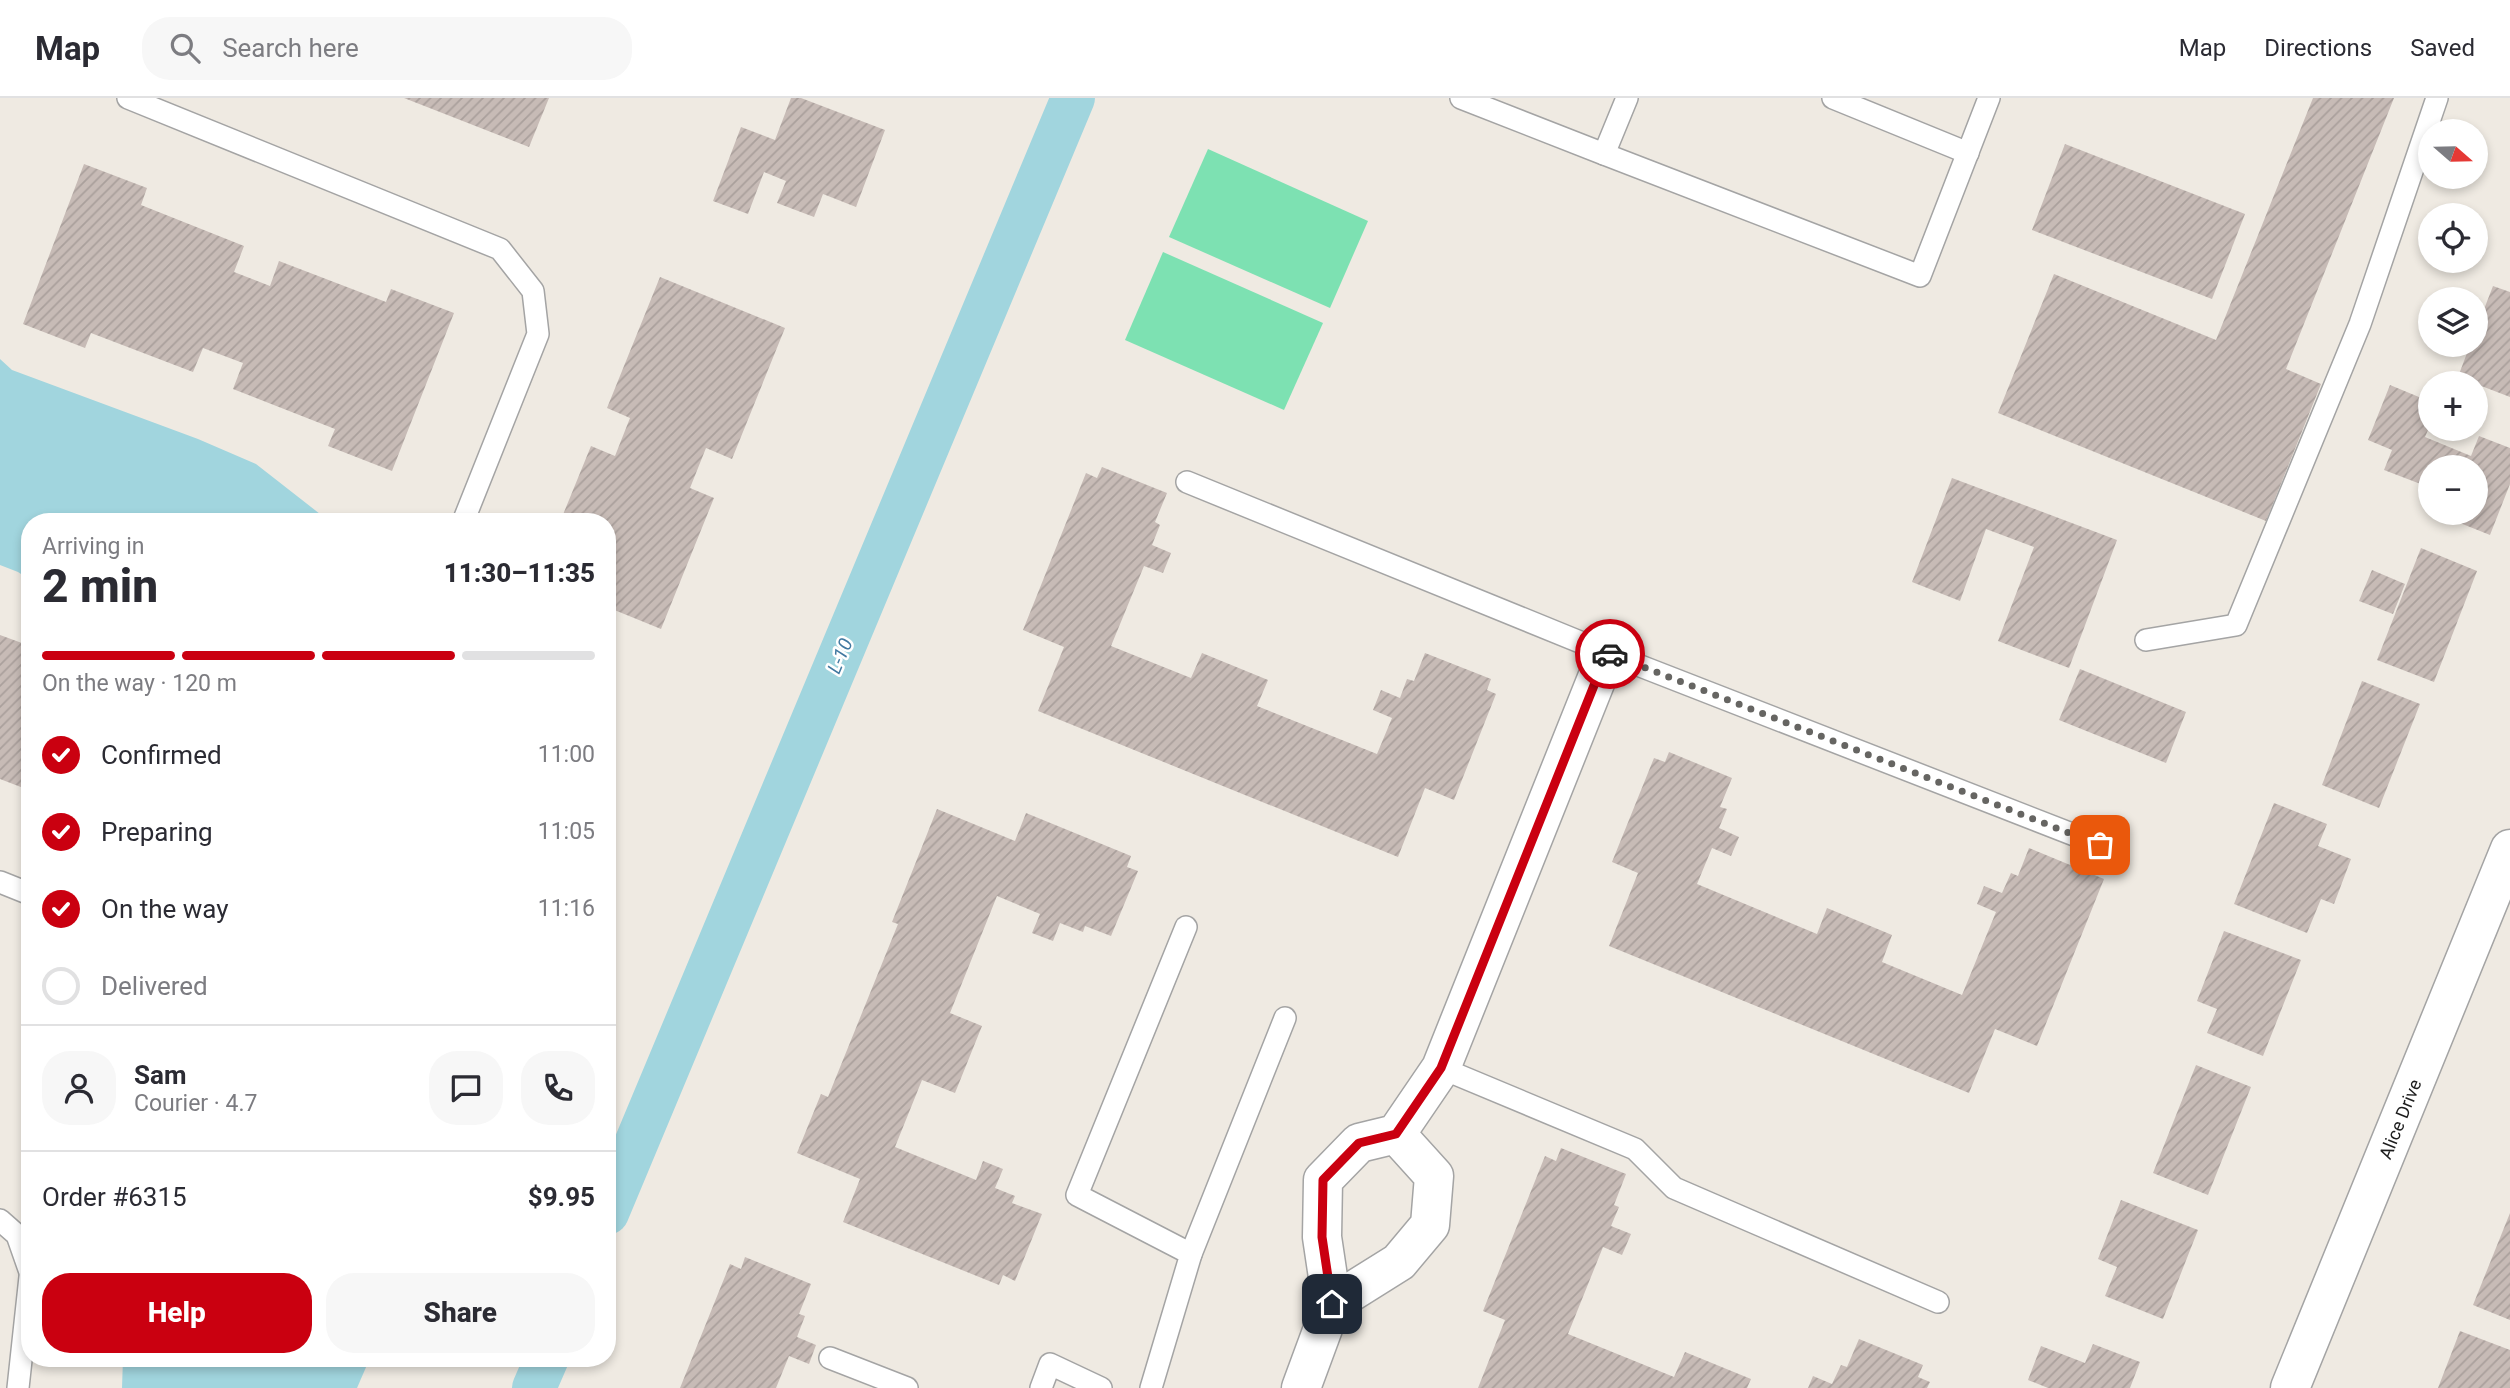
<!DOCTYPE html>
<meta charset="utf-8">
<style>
:root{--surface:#fff;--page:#f7f7f7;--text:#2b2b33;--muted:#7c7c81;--line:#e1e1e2;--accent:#ca0010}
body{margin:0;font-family:Roboto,sans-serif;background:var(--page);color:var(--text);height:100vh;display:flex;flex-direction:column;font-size:26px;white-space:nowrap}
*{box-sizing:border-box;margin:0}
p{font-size:23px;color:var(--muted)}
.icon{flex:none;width:38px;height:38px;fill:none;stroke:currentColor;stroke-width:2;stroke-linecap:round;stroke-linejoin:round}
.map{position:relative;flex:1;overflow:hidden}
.panel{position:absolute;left:21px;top:415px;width:595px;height:854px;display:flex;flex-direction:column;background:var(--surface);border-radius:28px;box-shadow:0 4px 10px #0003}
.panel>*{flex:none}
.needle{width:46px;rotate:110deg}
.controls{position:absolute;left:2418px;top:21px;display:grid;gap:14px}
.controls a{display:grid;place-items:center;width:70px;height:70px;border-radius:50%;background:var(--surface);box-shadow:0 4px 10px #0003;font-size:35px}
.pin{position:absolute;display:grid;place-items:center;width:60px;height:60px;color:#fff;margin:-30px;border-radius:14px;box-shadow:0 4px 10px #0006}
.courier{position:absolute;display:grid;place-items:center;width:70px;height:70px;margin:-35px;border:5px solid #ca0010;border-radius:50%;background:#fff;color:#222;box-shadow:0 2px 9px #0007}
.headline em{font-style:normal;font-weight:800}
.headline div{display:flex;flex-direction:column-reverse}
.headline{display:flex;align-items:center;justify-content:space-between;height:119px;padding:0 21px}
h1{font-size:46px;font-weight:800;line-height:52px}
.bar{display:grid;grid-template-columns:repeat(4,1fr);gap:10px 7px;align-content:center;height:84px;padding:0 21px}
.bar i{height:9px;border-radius:5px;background:var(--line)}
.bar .active{background:var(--accent)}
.bar p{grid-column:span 4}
.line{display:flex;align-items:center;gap:18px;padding:0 21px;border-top:2px solid var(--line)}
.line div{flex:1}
.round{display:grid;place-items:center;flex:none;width:74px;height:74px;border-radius:28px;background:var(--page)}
ol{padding:0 21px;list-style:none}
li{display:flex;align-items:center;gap:21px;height:77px}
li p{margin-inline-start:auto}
li .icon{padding:7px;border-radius:50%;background:var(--accent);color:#fff;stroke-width:4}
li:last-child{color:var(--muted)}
li i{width:38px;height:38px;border:4px solid var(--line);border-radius:50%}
.button{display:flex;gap:14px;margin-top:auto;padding:14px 21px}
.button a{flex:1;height:80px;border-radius:28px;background:var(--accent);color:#fff;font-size:28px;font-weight:800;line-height:80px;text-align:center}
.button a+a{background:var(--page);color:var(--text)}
header{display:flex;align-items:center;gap:42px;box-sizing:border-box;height:98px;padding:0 35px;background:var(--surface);border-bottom:2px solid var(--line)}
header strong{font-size:33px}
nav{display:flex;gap:38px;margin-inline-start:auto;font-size:24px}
.search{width:490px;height:63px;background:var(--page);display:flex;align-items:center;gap:18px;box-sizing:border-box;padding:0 24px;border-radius:28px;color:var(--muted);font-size:26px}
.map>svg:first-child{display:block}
.pitch{fill:#7de1b2}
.water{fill:#a1d5de}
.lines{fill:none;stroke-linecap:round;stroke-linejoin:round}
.canal{stroke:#a1d5de;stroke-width:44}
.building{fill:url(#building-hatch)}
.service-casing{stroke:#a4a4a4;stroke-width:24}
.minor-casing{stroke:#a4a4a4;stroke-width:41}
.service{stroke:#fff;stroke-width:21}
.minor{stroke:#fff;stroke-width:38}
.done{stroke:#666562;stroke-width:7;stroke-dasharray:0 12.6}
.route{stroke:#ca0010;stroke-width:9}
.labels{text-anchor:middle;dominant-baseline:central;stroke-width:5;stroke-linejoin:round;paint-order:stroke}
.street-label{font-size:18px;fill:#1d1d1d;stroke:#fff}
.water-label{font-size:19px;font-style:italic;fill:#4178a0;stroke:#fff}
</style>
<header>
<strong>Map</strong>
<div class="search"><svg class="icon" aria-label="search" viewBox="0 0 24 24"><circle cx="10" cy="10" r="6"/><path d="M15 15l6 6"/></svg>Search here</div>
<nav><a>Map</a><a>Directions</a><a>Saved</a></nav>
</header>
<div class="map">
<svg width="2510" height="1290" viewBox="0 0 2510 1290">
<defs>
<pattern id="building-hatch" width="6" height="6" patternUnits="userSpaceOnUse" patternTransform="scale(1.75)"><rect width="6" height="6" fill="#c7bbb6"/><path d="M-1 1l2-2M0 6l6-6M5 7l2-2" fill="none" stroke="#aaa09c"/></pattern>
</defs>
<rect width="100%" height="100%" fill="#efeae2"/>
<g class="pitch">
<path d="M1208,51l160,72 -38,87 -161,-71z"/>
<path d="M1163,154l160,71 -39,87 -159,-70z"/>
</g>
<g class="water">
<path d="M0,261l12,11 186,69 58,25 64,50 -2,7 -288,1v58l-12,-8 -18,-7z"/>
<path d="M123,1260h247l-13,30h-235z"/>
</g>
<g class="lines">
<g class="canal">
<path d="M607,1115l466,-1115"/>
<path d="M534,1290l13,-30"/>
</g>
</g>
<g class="building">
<path d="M404,0h145l-20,49z"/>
<path d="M791,0h10l84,32 -29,77 -33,-13 -9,23 -37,-14 9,-22 -22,-9 -16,42 -35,-13 28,-74 34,13z"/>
<path d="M2313,0h81l-108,271 35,15 -55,137 -268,-108 56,-139 162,66z"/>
<path d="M2065,46l180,70 -33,85 -180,-69z"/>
<path d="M84,66l63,24 -6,17 103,41 -10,26 36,14 9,-25 107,41 5,-13 63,24 -62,158 -64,-25 7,-17 -102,-40 10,-26 -40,-15 -10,24 -102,-39 -6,15 -62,-24z"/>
<path d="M660,179l125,51 -53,131 -26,-11 -16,40 24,10 -53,131 -54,-22v-85h-47l31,-76 24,10 15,-38 -23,-10z"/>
<path d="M2493,188l17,6v105l-52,-20 12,-32h6v-15z"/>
<path d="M2390,287l41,17v21l-6,14 46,19 8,-20 31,12v36l-20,51 -55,-22h41v-46h-45v21l-47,-18 8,-20 -24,-10z"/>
<path d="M1102,369l65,26 -12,29 5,3 -8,20 19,8 -8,20 -19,-7 -33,80 80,32 11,-25 66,27 -11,26 120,48 15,-36 -19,-8 8,-20 19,8 7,-19 7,2 11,-28 66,26 -4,11 9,4 -42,106 -29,-12 -27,69 -360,-146 26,-64 -41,-17 63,-157 11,5z"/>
<path d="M1952,380l165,62 -48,128 -71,-27 36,-94 -48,-18 -26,72 -48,-19z"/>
<path d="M2421,450l56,23 -43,111 -57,-22z"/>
<path d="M2372,472l33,14 -12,30 -34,-13z"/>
<path d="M0,537l30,11v133l-4,10 -26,-10z"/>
<path d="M2080,571l106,43 -20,51 -107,-43z"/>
<path d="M2362,583l58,23 -41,104 -57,-23z"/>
<path d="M1669,654l63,26 -12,29 7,2 -8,19 20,9 -8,19 -19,-8 -15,36 120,50 10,-26 65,27 -10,27 80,33 34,-83 -19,-8 7,-18 18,7 9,-20 7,3 11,-28 75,31 -67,167 -42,-17 -26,64 -360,-147 29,-73 -26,-11 42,-104 11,4z"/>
<path d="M2274,705l53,21 -9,22 33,13 -17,45 -13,-5 -14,34 -73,-29z"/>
<path d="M937,711l78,32 11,-28 105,43 -4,11 11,4 -27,65 -26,-10 -2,6 -23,-9 -7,18 -21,-8 8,-19 -43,-18 -47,117 32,13 -27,67 -33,-13 -27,67 81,33 7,-19 20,8 -8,19 20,8 -3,7 30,11 -27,67 -12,-6 -4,10 -156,-63 17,-43 -63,-26 24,-59 7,3 70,-173 -6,-2z"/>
<path d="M2224,833l77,29 -38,96 -56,-23 10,-24 -20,-8z"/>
<path d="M2196,967l55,22 -43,108 -55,-22z"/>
<path d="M1561,1050l65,26 -12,31 5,2 -8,19 20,8 -9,21 -19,-8 -35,87 106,43 11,-25 66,27 -4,9h-269l27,-68 -22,-9 62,-155 11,5z"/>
<path d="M2121,1102l77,30 -35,89 -58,-23 12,-29 -19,-8z"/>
<path d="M2510,1115v107l-37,-15z"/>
<path d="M745,1159l66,27 -12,30 6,2 -8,21 19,8 -7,19 -20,-8 -13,32h-96l50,-124 11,5z"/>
<path d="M2460,1233l50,19v38h-72z"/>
<path d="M1859,1241l64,26 -5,12 12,5 -3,6h-119l5,-12 19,8 9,-19 6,2z"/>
<path d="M2093,1246l47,18 -10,26h-82l-20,-8 13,-34 44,17z"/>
</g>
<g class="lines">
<g class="service-casing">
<g id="service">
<path d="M128,0l372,151 33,42 5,43 -75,188"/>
<path d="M1461,0l143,56"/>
<path d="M1627,0l-23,56 316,122 69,-178"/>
<path d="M1833,0l135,55"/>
<path d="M1187,384l420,171 493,192"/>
<path d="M2146,542l90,-15 124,-301 77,-226"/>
<path d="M0,784l30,12"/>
<path d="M1441,970l194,81 39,39 264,114"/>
<path d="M0,1122l17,15 13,37"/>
<path d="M1191,1156l94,-236"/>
<path d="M830,1260l77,30"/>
<path d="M18,1290l12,-111"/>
<path d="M1041,1290l9,-24 51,24"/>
<path d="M1151,1290l40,-134 -114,-59 109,-268"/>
</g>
</g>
<g class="minor-casing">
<g id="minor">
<path d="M1396,1036l38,42 -4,49 -31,37 -67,42 -10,-67 1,-57 36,-37 37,-9 45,-66 166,-415"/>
<path d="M1301,1290l31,-84"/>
<path d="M2290,1290l220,-539"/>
</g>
</g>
<use href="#service" class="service"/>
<use href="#minor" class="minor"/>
</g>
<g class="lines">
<path class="done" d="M1610,556l490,191"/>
<path class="route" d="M1332,1206l-10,-67 1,-57 36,-37 37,-9 45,-66 166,-415 3,1"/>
</g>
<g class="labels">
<g class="street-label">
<text transform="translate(2400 1021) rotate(-68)">Alice Drive</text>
</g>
<g class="water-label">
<text transform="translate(840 558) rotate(-67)">L-10</text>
</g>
</g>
</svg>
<div class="controls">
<a><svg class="needle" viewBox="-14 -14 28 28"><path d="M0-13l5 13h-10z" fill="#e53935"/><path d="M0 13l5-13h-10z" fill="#7c7c81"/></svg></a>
<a><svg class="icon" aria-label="locate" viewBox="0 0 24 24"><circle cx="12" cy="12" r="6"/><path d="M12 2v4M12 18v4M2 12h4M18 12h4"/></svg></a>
<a><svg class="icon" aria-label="layers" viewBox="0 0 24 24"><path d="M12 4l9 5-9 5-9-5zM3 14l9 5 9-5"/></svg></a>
<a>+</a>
<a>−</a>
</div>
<div class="pin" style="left:2100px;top:747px;background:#ea580c"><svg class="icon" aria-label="bag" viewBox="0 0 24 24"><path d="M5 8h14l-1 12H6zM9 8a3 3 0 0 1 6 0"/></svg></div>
<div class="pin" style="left:1332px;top:1206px;background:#1f2937"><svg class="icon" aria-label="home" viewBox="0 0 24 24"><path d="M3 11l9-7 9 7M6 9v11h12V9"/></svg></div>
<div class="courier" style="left:1610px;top:556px"><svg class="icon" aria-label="car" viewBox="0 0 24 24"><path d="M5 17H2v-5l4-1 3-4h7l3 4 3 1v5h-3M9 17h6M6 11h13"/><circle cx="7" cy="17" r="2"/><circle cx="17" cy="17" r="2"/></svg></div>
<section class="panel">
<div class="headline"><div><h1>2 min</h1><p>Arriving in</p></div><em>11:30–11:35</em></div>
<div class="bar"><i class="active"></i><i class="active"></i><i class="active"></i><i></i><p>On the way · 120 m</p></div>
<ol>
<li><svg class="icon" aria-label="check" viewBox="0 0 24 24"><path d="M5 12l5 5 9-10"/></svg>Confirmed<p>11:00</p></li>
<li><svg class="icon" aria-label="check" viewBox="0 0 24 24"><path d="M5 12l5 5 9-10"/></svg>Preparing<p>11:05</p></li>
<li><svg class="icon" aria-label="check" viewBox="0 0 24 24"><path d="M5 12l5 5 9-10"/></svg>On the way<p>11:16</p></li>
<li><i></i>Delivered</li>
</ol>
<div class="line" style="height:126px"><a class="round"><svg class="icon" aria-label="person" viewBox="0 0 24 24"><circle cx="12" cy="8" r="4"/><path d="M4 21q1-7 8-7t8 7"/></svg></a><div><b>Sam</b><p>Courier · 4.7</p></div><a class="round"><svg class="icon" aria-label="chat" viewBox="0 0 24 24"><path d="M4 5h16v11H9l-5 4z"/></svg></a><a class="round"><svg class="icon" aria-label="phone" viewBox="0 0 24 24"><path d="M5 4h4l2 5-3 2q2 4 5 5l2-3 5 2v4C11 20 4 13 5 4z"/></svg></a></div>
<div class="line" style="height:91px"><div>Order #6315</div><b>$9.95</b></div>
<div class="button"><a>Help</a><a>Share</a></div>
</section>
</div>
